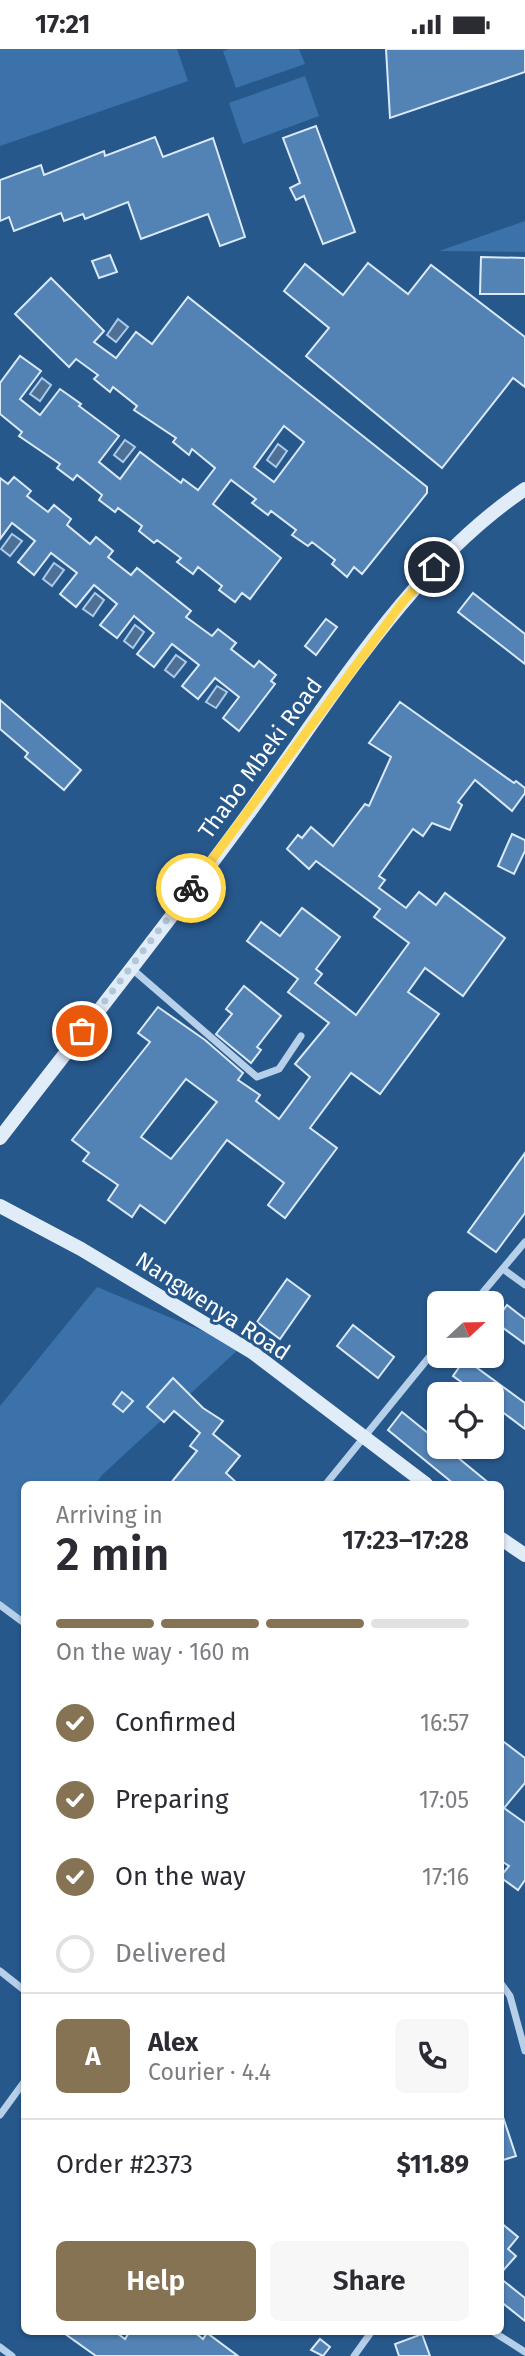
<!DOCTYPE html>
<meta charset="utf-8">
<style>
:root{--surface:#fff;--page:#f7f7f7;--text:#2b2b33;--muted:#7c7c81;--line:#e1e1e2;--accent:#857353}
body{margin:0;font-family:"Fira Sans",sans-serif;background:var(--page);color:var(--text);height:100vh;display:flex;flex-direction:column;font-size:26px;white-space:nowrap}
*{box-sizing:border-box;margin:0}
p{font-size:23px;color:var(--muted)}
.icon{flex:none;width:38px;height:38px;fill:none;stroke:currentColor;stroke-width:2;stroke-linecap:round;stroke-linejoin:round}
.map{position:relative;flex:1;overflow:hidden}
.sheet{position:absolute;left:21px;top:1432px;width:483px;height:854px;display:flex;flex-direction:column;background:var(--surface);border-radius:10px;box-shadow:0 2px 5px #0004}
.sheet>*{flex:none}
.needle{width:46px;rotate:68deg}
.controls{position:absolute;left:427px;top:1242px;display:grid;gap:14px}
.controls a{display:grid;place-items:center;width:77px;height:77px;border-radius:10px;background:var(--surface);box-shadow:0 2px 5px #0004;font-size:35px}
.pin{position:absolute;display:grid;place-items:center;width:60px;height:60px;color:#fff;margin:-30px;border:4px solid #fff;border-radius:50%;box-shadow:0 2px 7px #0007}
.courier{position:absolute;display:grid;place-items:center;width:70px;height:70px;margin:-35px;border:5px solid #ffd54a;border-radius:50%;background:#fff;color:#222;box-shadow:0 2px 9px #0007}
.overview em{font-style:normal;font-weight:600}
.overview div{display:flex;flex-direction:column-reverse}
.overview{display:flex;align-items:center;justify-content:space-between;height:119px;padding:0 35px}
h1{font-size:46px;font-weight:600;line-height:52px}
.bar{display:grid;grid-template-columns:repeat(4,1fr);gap:10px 7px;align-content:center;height:84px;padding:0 35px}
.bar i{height:9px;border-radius:5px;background:var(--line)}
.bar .current{background:var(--accent)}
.bar p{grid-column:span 4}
.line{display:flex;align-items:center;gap:18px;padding:0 35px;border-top:2px solid var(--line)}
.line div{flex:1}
.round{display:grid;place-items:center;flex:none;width:74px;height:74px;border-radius:10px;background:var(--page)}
ol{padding:0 35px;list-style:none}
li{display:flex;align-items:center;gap:21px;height:77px}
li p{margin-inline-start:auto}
li .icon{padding:7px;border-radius:50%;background:var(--accent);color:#fff;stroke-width:4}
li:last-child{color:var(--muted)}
li i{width:38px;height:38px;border:4px solid var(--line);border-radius:50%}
.button{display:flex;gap:14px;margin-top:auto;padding:14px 35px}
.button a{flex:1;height:80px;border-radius:10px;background:var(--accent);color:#fff;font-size:28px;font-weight:600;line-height:80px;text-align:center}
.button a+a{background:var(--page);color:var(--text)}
.status{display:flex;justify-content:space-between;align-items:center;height:49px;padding:0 35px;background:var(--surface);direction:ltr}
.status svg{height:19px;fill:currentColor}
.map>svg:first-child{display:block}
.green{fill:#3b72a9}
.water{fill:#4e7094;stroke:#aacbeb;stroke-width:2}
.building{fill:#5383b5;stroke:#dae9f8;stroke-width:2;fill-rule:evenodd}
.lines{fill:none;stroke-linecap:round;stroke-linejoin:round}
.minor{stroke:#b6d0ea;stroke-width:7}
.secondary{stroke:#e1ecf9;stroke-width:14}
.done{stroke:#b3c5d7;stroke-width:7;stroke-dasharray:0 12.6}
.route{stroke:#ffd54a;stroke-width:9}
.labels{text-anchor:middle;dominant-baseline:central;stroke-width:6;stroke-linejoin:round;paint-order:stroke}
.street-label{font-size:23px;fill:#fff;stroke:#27588c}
</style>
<div class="status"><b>17:21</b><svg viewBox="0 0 49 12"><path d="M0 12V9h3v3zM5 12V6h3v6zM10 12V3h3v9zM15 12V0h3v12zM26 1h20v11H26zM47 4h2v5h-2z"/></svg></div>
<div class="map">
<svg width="525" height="2307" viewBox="0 0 525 2307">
<rect width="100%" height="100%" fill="#27588c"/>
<g class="green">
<path d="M0,0h177l11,32 -188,65z"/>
<path d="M229,0h70l6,15 -69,24 -13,-37z"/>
<path d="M305,27l14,40 -76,28 -14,-41z"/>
<path d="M525,172v31l-86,-1z"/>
<path d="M97,1238l144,60 -139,128 -6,9h-72v136l-24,-18v-196z"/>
</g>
<g class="water">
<path d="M118,270l10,8 -12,15 -9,-7z"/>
<path d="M42,329l9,7 -11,16 -10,-7z"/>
<path d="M125,391l10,7 -12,15 -9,-7z"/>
<path d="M278,395l9,7 -11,16 -9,-7z"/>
<path d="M12,485l10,7 -12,15 -9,-7z"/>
<path d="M54,514l10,7 -12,16 -9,-7z"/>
<path d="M95,544l9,7 -11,16 -10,-7z"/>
<path d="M135,576l9,7 -11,16 -9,-7z"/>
<path d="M176,606l10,7 -12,15 -9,-7z"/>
<path d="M217,637l10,6 -11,16 -10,-6z"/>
</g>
<g class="building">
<path d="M386,0h139v23l-135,46z"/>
<path d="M316,77l39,106 -32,12 -19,-48 -8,4 -6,-12 10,-5 -17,-45z"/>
<path d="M155,88l8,20 50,-19 32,99 -25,9 -12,-32 -67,25 -13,-37 -43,17 -2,-5 -19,7 -3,-8 -47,18 -5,-14 -9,4v-41l41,-15 3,10 60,-24 1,5z"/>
<path d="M110,206l7,17 -18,6 -7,-17z"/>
<path d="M481,208l44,1v36h-45z"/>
<path d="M368,214l40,31 23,-29 94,72v50l-12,-9 -71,90 -136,-112 23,-28 -45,-37 21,-27 38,31z"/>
<path d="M51,229l53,53 -10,11 22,16 20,-26 16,12 36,-47 239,190v6l-65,81 -8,-7 -7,10 -15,-13 3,-4 -23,-18 -4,4 -16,-11 4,-5 -25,-19 -3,4 -16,-12 4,-4 -25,-19 -18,24 68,54 -31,41 -8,-6 -7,9 -16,-12 3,-4 -24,-19 -5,7 -16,-12 4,-4 -24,-18 -3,3 -15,-12 3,-5 -24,-18 -3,4 -16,-12 3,-5 -25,-20 -4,5 -16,-12 3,-4 -41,-28 3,-4 -22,-18v-31l20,-27 21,15 -21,28 20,16 20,-26 21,15 -2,2 40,30 -20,26 21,17 20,-27 41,31 2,-4 15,11 17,-22 -23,-19 -3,6 -16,-13 3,-4 -42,-28 3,-4 -24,-19 -3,5 -16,-13 4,-4 -22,-16 -7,8 -54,-53zM284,377l20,16 -30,40 -20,-15z"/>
<path d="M14,428l17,14 -4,5 21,16 6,-7 17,14 -4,6 23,19 6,-7 17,14 -5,6 23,18 6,-7 54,43 -5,6 26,19 6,-7 18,14 -5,6 23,18 5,-6 17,14 -5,6 4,3 -36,47 -16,-13 16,-21 -24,-19 -17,21 -16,-13 17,-21 -27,-21 -18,23 -17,-13 17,-21 -20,-17 -17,22 -17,-13 17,-21 -23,-19 -18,22 -16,-13 17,-21 -26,-20 -17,22 -16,-13 17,-21 -23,-18 -12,16v-61l8,6z"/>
<path d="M473,544l52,41v30l-67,-52z"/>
<path d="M326,570l11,8 -21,28 -11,-9z"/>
<path d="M0,651l81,70 -17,20 -39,-33 3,-4 -28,-24z"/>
<path d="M400,653l114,81 2,-2 9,7v5l-13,18 -37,-31 -17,22 4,3 -12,25 -18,-7 -9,13 -10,-7 -34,47 6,4 -6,8 27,20 13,-16 17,13 9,-12 60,45 -42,58 -38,-28 -17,24 31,22 -59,80 -29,-21 -41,55 27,20 -52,70 -17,-13 16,-22 -57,-43 -62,83 -25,-18 -8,12 -24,-17 10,-15 -35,-24 6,-8 -17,-13 78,-98 -12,-9 20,-26 47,33 38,33 -5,7 22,15 -4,6 23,18 31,-42 -15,-13 34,-41 -41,-31 10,-13 -51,-38 14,-19 19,14 22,-28 38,29 -24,32 6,5 -7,9 41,32 53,-72 -35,-26 6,-8 -64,-48 -7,8 -22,-20 11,-14 4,3 9,-11 22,19 32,-42 4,2 22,-49 -22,-14zM186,1030l31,23 -46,57 -30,-22z"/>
<path d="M512,785l13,6v11l-11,23 -16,-8z"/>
<path d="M244,937l37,30 -24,31 4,3 -10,13 -35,-29 16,-20 -6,-5z"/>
<path d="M525,1104v60l-29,39 -28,-20z"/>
<path d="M287,1230l23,17 -30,43 -23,-17z"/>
<path d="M507,1256l18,14v25l-30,-22z"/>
<path d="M353,1276l41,32 -16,21 -41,-32z"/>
<path d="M465,1310l60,44v26l-33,-25v-9h-13l-26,-19z"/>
<path d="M173,1329l30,30 20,13 -10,13 27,22 -14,17 12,11h-68l27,-33 -7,-5 10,-13 -26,-22 -10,11 -17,-15z"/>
<path d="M122,1343l11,9 -10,11 -10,-8z"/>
<path d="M402,1363l37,30v5h6l45,37h-36l-66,-54z"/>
<path d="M500,1690l25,19v25l-21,25 21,15v57l-7,10 -18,-13 9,-11 -9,-6z"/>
<path d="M500,2068h3l13,39 -16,5z"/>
<path d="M500,2173l18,15 -10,12 8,7 -16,18z"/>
<path d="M500,2229l25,20v23l-25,-20z"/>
<path d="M61,2282h53l11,8 5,-8h63l10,8 4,-6 31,23h-142z"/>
<path d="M422,2285l8,22h-31l-4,-12z"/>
<path d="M320,2290l10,8 -7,9 -12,-6z"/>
</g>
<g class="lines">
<g class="minor">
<path d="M131,919l126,109 22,-8 22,-33"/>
<path d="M503,1220l22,16"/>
<path d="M473,1255l52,-62"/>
<path d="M326,1435l113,-139"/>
<path d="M0,1556l24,18"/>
<path d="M0,1922l24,19"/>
<path d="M500,1933l10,14 15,55"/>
<path d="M0,2066l24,-33"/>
<path d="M492,2282l33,21"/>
<path d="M0,2298l12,9"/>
<path d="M354,2307l18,-25"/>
</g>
<g class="secondary">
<path d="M0,1089c83,-108 168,-214 248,-324 82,-112 160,-246 277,-325"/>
<path d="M0,1157l81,43 171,103 174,132"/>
<path d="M500,1489l25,17"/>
</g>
</g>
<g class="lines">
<path class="done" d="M82,982l109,-143"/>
<path class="route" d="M191,839l211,-285 32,-36"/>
</g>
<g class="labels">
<g class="street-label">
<text transform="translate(260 709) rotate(-54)">Thabo Mbeki Road</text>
<text transform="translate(213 1257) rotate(33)">Nangwenya Road</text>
</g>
</g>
</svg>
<div class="controls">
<a><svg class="needle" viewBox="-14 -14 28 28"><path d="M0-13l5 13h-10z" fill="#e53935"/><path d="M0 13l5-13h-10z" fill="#7c7c81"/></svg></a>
<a><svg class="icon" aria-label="locate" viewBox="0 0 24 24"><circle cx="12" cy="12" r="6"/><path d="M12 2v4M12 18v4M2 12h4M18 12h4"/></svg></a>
</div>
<div class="pin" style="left:82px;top:982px;background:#ea580c"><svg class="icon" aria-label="bag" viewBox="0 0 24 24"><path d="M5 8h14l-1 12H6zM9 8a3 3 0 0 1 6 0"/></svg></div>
<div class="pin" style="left:434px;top:518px;background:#1f2937"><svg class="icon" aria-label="home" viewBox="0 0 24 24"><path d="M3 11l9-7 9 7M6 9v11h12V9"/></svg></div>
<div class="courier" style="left:191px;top:839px"><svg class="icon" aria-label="bike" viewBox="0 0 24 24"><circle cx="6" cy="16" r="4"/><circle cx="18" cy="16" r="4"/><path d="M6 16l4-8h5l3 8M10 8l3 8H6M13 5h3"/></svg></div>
<section class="sheet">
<div class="overview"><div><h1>2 min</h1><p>Arriving in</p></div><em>17:23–17:28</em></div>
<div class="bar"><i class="current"></i><i class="current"></i><i class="current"></i><i></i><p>On the way · 160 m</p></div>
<ol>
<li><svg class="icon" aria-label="check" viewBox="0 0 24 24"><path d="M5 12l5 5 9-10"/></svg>Confirmed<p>16:57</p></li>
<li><svg class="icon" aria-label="check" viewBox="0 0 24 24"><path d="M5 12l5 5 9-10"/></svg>Preparing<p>17:05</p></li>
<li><svg class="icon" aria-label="check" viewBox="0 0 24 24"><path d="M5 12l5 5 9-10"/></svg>On the way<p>17:16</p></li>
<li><i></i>Delivered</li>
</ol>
<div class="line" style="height:126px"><b class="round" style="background:var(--accent);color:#fff">A</b><div><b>Alex</b><p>Courier · 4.4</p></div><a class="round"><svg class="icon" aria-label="phone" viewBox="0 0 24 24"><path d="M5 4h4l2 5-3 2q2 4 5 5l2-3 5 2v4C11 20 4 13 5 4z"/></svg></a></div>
<div class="line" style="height:91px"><div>Order #2373</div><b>$11.89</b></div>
<div class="button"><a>Help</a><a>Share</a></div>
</section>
</div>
